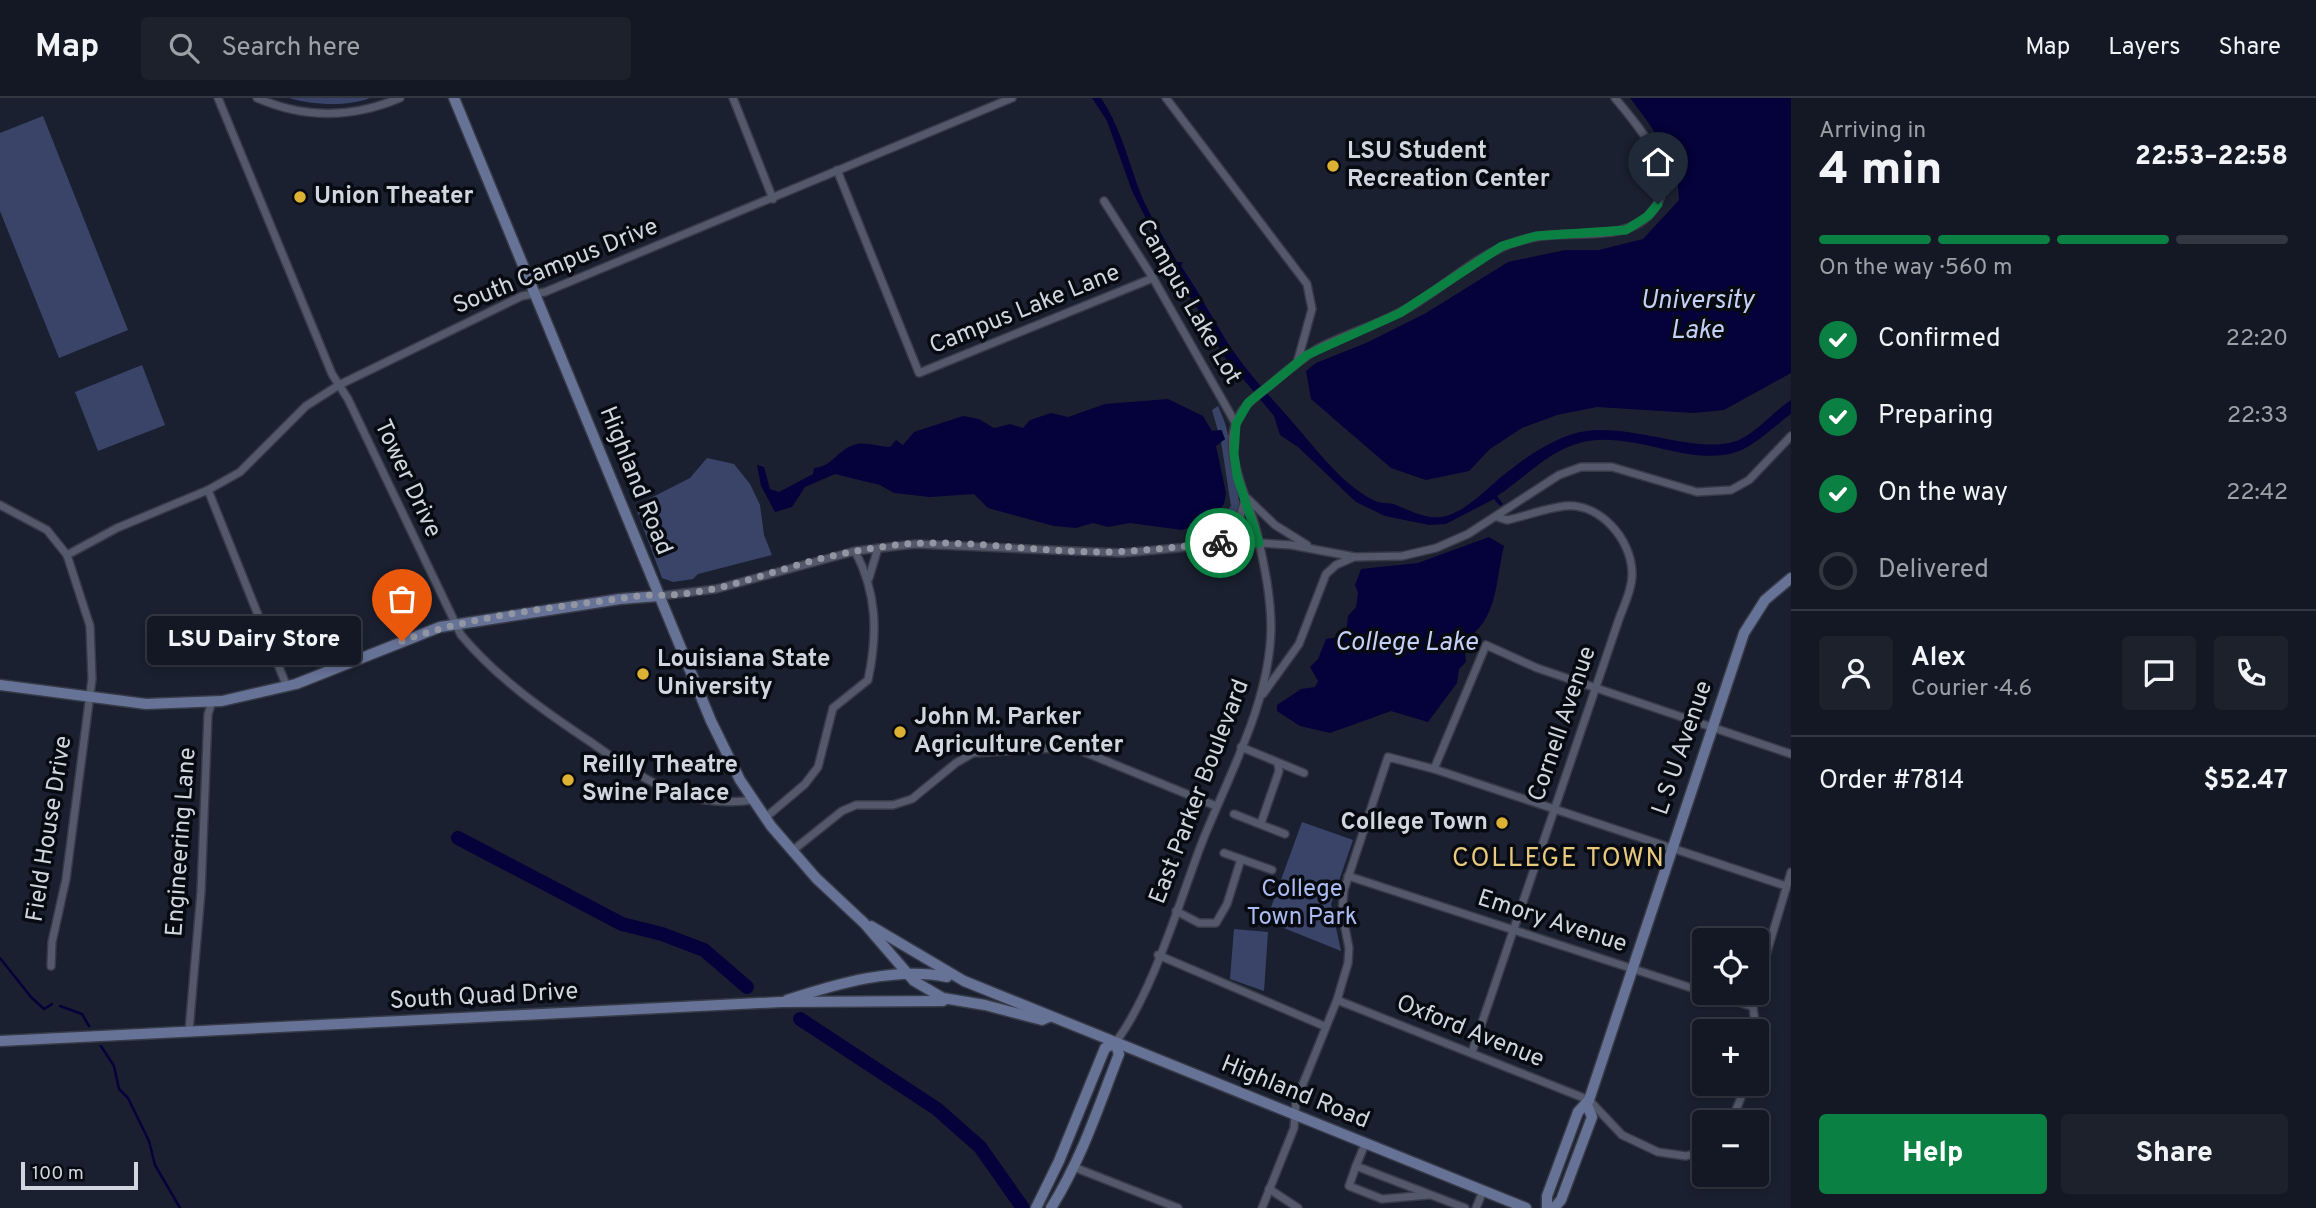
<!DOCTYPE html>
<meta charset="utf-8">
<style>
:root{--surface:#141824;--page:#1d212c;--text:#f1f3f6;--muted:#9da0a6;--line:#333741;--accent:#0b8043}
body{margin:0;font-family:Overpass,sans-serif;background:var(--page);color:var(--text);height:100vh;display:flex;flex-direction:column;font-size:26px;white-space:nowrap}
*{box-sizing:border-box;margin:0}
p{font-size:23px;color:var(--muted)}
.icon{flex:none;width:38px;height:38px;fill:none;stroke:currentColor;stroke-width:2;stroke-linecap:round;stroke-linejoin:round}
.map{position:relative;flex:1;overflow:hidden}
.details{display:flex;flex-direction:column;background:var(--surface);width:525px}
.details>*{flex:none}
.tools{position:absolute;left:1692px;top:830px;display:grid;gap:14px}
.tools a{display:grid;place-items:center;width:77px;height:77px;border-radius:7px;background:var(--surface);box-shadow:0 4px 10px #0003,0 0 0 2px var(--line);font-size:35px}
.scale{position:absolute;left:21px;bottom:18px;width:117px;box-sizing:border-box;padding-left:7px;border:4px solid #d1d5df;border-top:0;font-size:19px;line-height:24px;white-space:nowrap;color:#d1d5df;-webkit-text-stroke:5px #080a11;paint-order:stroke}
.pin{position:absolute;display:grid;place-items:center;width:60px;height:60px;color:#fff;margin:-72px -30px;border-radius:50% 50% 50% 0;rotate:-45deg;box-shadow:0 0 7px #0007}
.pin .icon{rotate:45deg}
.courier{position:absolute;display:grid;place-items:center;width:70px;height:70px;margin:-35px;border:5px solid #0b8043;border-radius:50%;background:#fff;color:#222;box-shadow:0 2px 9px #0007}
.bubble{position:absolute;height:49px;border-radius:7px;background:var(--surface);box-shadow:0 4px 10px #0003,0 0 0 2px var(--line);font-size:23px;font-weight:800;line-height:49px;text-align:center}
.headline em{font-style:normal;font-weight:800}
.headline div{display:flex;flex-direction:column-reverse}
.headline{display:flex;align-items:center;justify-content:space-between;height:119px;padding:0 28px}
h1{font-size:46px;font-weight:800;line-height:52px}
.bar{display:grid;grid-template-columns:repeat(4,1fr);gap:10px 7px;align-content:center;height:84px;padding:0 28px}
.bar i{height:9px;border-radius:5px;background:var(--line)}
.bar .selected{background:var(--accent)}
.bar p{grid-column:span 4}
.line{display:flex;align-items:center;gap:18px;padding:0 28px;border-top:2px solid var(--line)}
.line div{flex:1}
.round{display:grid;place-items:center;flex:none;width:74px;height:74px;border-radius:7px;background:var(--page)}
ol{padding:0 28px;list-style:none}
li{display:flex;align-items:center;gap:21px;height:77px}
li p{margin-inline-start:auto}
li .icon{padding:7px;border-radius:50%;background:var(--accent);color:#fff;stroke-width:4}
li:last-child{color:var(--muted)}
li i{width:38px;height:38px;border:4px solid var(--line);border-radius:50%}
.action{display:flex;gap:14px;margin-top:auto;padding:14px 28px}
.action a{flex:1;height:80px;border-radius:7px;background:var(--accent);color:#fff;font-size:28px;font-weight:800;line-height:80px;text-align:center}
.action a+a{background:var(--page);color:var(--text)}
header{display:flex;align-items:center;gap:42px;box-sizing:border-box;height:98px;padding:0 35px;background:var(--surface);border-bottom:2px solid var(--line)}
header strong{font-size:33px}
nav{display:flex;gap:38px;margin-inline-start:auto;font-size:24px}
.search{width:490px;height:63px;background:var(--page);display:flex;align-items:center;gap:18px;box-sizing:border-box;padding:0 24px;border-radius:7px;color:var(--muted);font-size:26px}
main{display:flex;flex:1;min-height:0}
.map>svg:first-child{display:block}
.green{fill:#3a4468}
.water{fill:#05013a}
.lines{fill:none;stroke-linecap:round;stroke-linejoin:round}
.stream{stroke:#05013a;stroke-width:2.5}
.river{stroke:#05013a;stroke-width:14}
.street-casing{stroke:#373a47;stroke-width:10}
.secondary-casing{stroke:#373a47;stroke-width:13}
.street{stroke:#53596b;stroke-width:7}
.secondary{stroke:#677297;stroke-width:10}
.done{stroke:#9196a2;stroke-width:7;stroke-dasharray:0 12.6}
.route{stroke:#0b8043;stroke-width:9}
.poi-dot{fill:#ddb133;stroke:#080a11;stroke-width:2.5}
.labels{text-anchor:middle;dominant-baseline:central;stroke-width:7;stroke-linejoin:round;paint-order:stroke}
.poi-label{font-size:24px;font-weight:bold;fill:#d1d5df;stroke:#080a11;text-anchor:start}
.street-label{font-size:24px;fill:#d1d5df;stroke:#080a11}
.park-label{font-size:24px;fill:#acbcf3;stroke:#080a11}
.water-label{font-size:26px;font-style:italic;fill:#c4d0f5;stroke:#080a11}
.neighbourhood-label{font-size:26px;letter-spacing:2px;fill:#e8ca7f;stroke:#080a11}
</style>
<header>
<strong>Map</strong>
<div class="search"><svg class="icon" aria-label="search" viewBox="0 0 24 24"><circle cx="10" cy="10" r="6"/><path d="M15 15l6 6"/></svg>Search here</div>
<nav><a>Map</a><a>Layers</a><a>Share</a></nav>
</header>
<main>
<div class="map">
<svg width="1791" height="1110" viewBox="0 0 1791 1110">
<rect width="100%" height="100%" fill="#1b2030"/>
<g class="green">
<path d="M289,0h81c-23,9 -58,7 -81,0z"/>
<path d="M43,18l85,214 -69,28 -59,-147v-78z"/>
<path d="M142,267l23,60 -67,26 -23,-59z"/>
<path d="M1218,308c13,28 10,34 14,63 4,23 16,41 -5,59 -8,7 -12,11 -23,12l27,-34 -10,-65 4,-1 -3,-10 -4,1 -6,-21z"/>
<path d="M707,360l27,6 16,20 10,21 4,30 8,20 -74,19 -5,5 -20,3 -11,-4 -27,-72 55,-28z"/>
<path d="M1302,724l51,18 -22,64 10,47 -75,-30z"/>
<path d="M1234,831l34,3 -4,59 -34,-12z"/>
</g>
<g class="water">
<path d="M1092,0h9c18,27 26,57 36,86 9,27 27,53 40,78h6l-2,4c20,28 34,59 53,86 20,29 45,54 68,81 20,24 44,54 73,68 7,3 14,1 21,4 15,6 33,16 50,11 26,-8 43,-31 64,-46 20,-16 45,-32 70,-38 50,-11 122,26 161,7 18,-9 33,-28 50,-39v14c-17,12 -33,29 -52,37 -47,18 -105,-21 -156,-9 -34,8 -58,36 -86,54l6,8 -3,2 -6,-7 -48,25 -17,1 -44,-9 -29,-14 -58,-55 -18,-12 -6,-19 -52,-62 -14,-30 -35,-52 -41,-81 -25,-70z"/>
<path d="M1630,0h161v275l-67,37 -31,3 -96,-6 -40,8 -35,13 -32,21 -21,22 -43,9 -35,-12 -80,-69 -5,-28 10,-8 50,-20 60,-30 82,-51 57,-12h34l44,-11 36,-39c0,-38 -26,-72 -49,-102z"/>
<path d="M1168,301l35,17 9,15 9,-1 4,9 -9,7 10,47 -2,11 -12,15 -30,11 -52,-7 -22,4 -15,-4 -17,5 -22,-2 -66,-18 -14,-14 -44,3 -36,-4 -14,-8 -45,-11 -30,13 -13,20 -17,5 -14,-26 -4,-21 7,2 6,22 9,3 34,-18 1,-6c19,-1 24,-20 43,-24 10,-2 23,3 33,3l6,-7 7,5 11,-13 49,-16 16,3 15,9 16,-4 13,4 7,-8 21,-7 17,4 37,-13z"/>
<path d="M1489,439l15,9c-9,35 -5,73 -40,95l2,21 -7,7 -2,14 -29,39 -37,-11 -61,22 -30,-7 -23,-15v-6l24,-16 14,-2 3,-6 -8,-14 8,-8 8,-20 20,-3 2,-20 8,-9 2,-14 -3,-8 6,-16 57,-6z"/>
</g>
<g class="lines">
<g class="stream">
<path d="M0,860l31,39 13,12 8,-5"/>
<path d="M60,908l22,8 7,12"/>
<path d="M101,948l13,20 5,23 9,9 21,43 6,24 25,43"/>
</g>
<g class="river">
<path d="M458,740l164,86 40,10 42,16 43,37"/>
<path d="M800,921l137,90 43,38 43,61"/>
</g>
<g class="street-casing">
<g id="street">
<path d="M218,0l114,276 16,25 113,236c37,44 83,76 131,108 26,18 53,38 82,49 24,9 54,12 79,8"/>
<path d="M257,0c48,21 96,20 143,0"/>
<path d="M733,0l40,101"/>
<path d="M1166,0l141,186 5,25 -15,54"/>
<path d="M837,72l82,203 234,-95"/>
<path d="M1104,103l49,77 83,146"/>
<path d="M208,392l79,197"/>
<path d="M1248,401l27,26 32,20"/>
<path d="M0,407l47,25 20,25 23,71 2,53 -26,200 -14,63 -1,24"/>
<path d="M1218,443l20,-18 7,-23"/>
<path d="M67,457l50,-27 91,-38 32,-18 66,-66 33,-21 183,-89 23,-4 467,-194"/>
<path d="M869,480l9,-30"/>
<path d="M659,498l57,-7 139,-38 60,-7 207,9 122,-11 47,3 64,12 47,-1 34,-8 32,-14 91,-59 22,-8h31l85,25 34,-2 18,-10 42,-44"/>
<path d="M1263,596l36,-50 27,-70 10,-9 18,-8"/>
<path d="M1241,649l63,26"/>
<path d="M1434,671l52,-124 51,23 254,86"/>
<path d="M1234,716l51,20"/>
<path d="M765,720l40,-34 13,-17 15,-59 35,-28c10,-47 9,-87 -13,-129"/>
<path d="M1261,725l18,-52 -1,-7"/>
<path d="M792,753l50,-40 14,-6h37l19,-6 44,-36 17,-10 99,-6 144,59"/>
<path d="M1224,755l48,17"/>
<path d="M1348,778l356,116"/>
<path d="M1176,813l23,12h17l11,-19 14,-45"/>
<path d="M1158,857l166,71"/>
<path d="M1757,887l34,-113"/>
<path d="M1705,894l46,14"/>
<path d="M1755,894c-6,21 6,41 2,63"/>
<path d="M1337,902l252,100 33,35 36,17 28,4 18,-5"/>
<path d="M189,933l12,-139 7,-178 4,-12"/>
<path d="M1115,945c37,-48 64,-140 86,-198 27,-69 69,-142 70,-217 0,-32 -7,-64 -14,-95 -9,-39 -43,-90 -11,-127 6,-8 16,-14 24,-21 16,-13 32,-28 51,-38 28,-14 59,-23 87,-39 43,-25 76,-62 127,-71 38,-8 93,8 119,-28 27,-36 -16,-83 -39,-111"/>
<path d="M1472,954l147,-433c5,-14 14,-32 13,-47 -1,-33 -32,-69 -67,-66 -19,2 -39,10 -58,14l-10,-3"/>
<path d="M1731,1024l16,-39"/>
<path d="M1365,1046l-9,22 109,42"/>
<path d="M1356,1068l-7,20 33,13 47,-4"/>
<path d="M1076,1070l102,40"/>
<path d="M1269,1091l29,19"/>
<path d="M1262,1110l32,-80 2,-27 41,-101 11,-37 1,-15 -7,-35 2,-23 44,-133 46,12 352,117"/>
<path d="M1476,1110l7,-17"/>
</g>
</g>
<g class="secondary-casing">
<g id="secondary">
<path d="M454,0l257,623 29,59 31,46 45,52 48,45 50,58 29,17 42,7 57,15 7,-3"/>
<path d="M0,587l146,19 76,-3 74,-17 144,-57 180,-28 39,-3"/>
<path d="M871,828l93,55 562,227"/>
<path d="M787,902c49,-16 109,-34 160,-23"/>
<path d="M0,943l781,-39 162,-1"/>
<path d="M1036,1110l23,-47 46,-113 10,-5"/>
<path d="M1051,1110c31,-50 47,-100 68,-154l-4,-11"/>
<path d="M1547,1110v-12l31,-84 11,-12 155,-467 21,-33 26,-22"/>
<path d="M1554,1110l7,-8 31,-83 -5,-12"/>
</g>
</g>
<use href="#street" class="street"/>
<use href="#secondary" class="secondary"/>
</g>
<g class="lines">
<path class="done" d="M402,543c77,-28 163,-34 244,-46 55,3 103,-16 155,-31 31,-9 62,-15 94,-19 65,-7 132,6 197,7 43,1 85,-6 128,-9"/>
<path class="route" d="M1220,445h39l-22,-67 -3,-22 2,-30 12,-21 59,-48 93,-42 102,-67 34,-10 90,-6 22,-14 10,-12"/>
</g>
<g class="poi-dot">
<circle cx="1333" cy="68" r="7"/>
<circle cx="300" cy="99" r="7"/>
<circle cx="643" cy="576" r="7"/>
<circle cx="900" cy="634" r="7"/>
<circle cx="568" cy="682" r="7"/>
<circle cx="1502" cy="725" r="7"/>
</g>
<g class="labels">
<g class="poi-label">
<text x="1347" y="54">LSU Student<tspan x="1347" dy="28">Recreation Center</tspan></text>
<text x="314" y="99">Union Theater</text>
<text x="657" y="562">Louisiana State<tspan x="657" dy="28">University</tspan></text>
<text x="914" y="620">John M. Parker<tspan x="914" dy="28">Agriculture Center</tspan></text>
<text x="582" y="668">Reilly Theatre<tspan x="582" dy="28">Swine Palace</tspan></text>
<text x="1488" y="725" text-anchor="end">College Town</text>
</g>
<g class="street-label">
<text transform="translate(556 169) rotate(-22)">South Campus Drive</text>
<text transform="translate(1188 204) rotate(60)">Campus Lake Lot</text>
<text transform="translate(1025 212) rotate(-22)">Campus Lake Lane</text>
<text transform="translate(407 381) rotate(65)">Tower Drive</text>
<text transform="translate(635 383) rotate(68)">Highland Road</text>
<text transform="translate(1563 626) rotate(-71)">Cornell Avenue</text>
<text transform="translate(1683 650) rotate(-71)">L S U Avenue</text>
<text transform="translate(1200 694) rotate(-69)">East Parker Boulevard</text>
<text transform="translate(50 731) rotate(-81)">Field House Drive</text>
<text transform="translate(182 744) rotate(-86)">Engineering Lane</text>
<text transform="translate(1552 824) rotate(18)">Emory Avenue</text>
<text transform="translate(484 899) rotate(-3)">South Quad Drive</text>
<text transform="translate(1470 934) rotate(22)">Oxford Avenue</text>
<text transform="translate(1295 995) rotate(22)">Highland Road</text>
</g>
<g class="park-label">
<text x="1302" y="792">College<tspan x="1302" dy="28">Town Park</tspan></text>
</g>
<g class="water-label">
<text x="1697" y="203">University<tspan x="1697" dy="30">Lake</tspan></text>
<text x="1406" y="545">College Lake</text>
</g>
<g class="neighbourhood-label">
<text x="1559" y="761">COLLEGE TOWN</text>
</g>
</g>
</svg>
<div class="tools">
<a><svg class="icon" aria-label="locate" viewBox="0 0 24 24"><circle cx="12" cy="12" r="6"/><path d="M12 2v4M12 18v4M2 12h4M18 12h4"/></svg></a>
<a>+</a>
<a>−</a>
</div>
<div class="scale">100 m</div>
<div class="pin" style="left:402px;top:543px;background:#ea580c"><svg class="icon" aria-label="bag" viewBox="0 0 24 24"><path d="M5 8h14l-1 12H6zM9 8a3 3 0 0 1 6 0"/></svg></div>
<div class="pin" style="left:1658px;top:106px;background:#1f2937"><svg class="icon" aria-label="home" viewBox="0 0 24 24"><path d="M3 11l9-7 9 7M6 9v11h12V9"/></svg></div>
<div class="courier" style="left:1220px;top:445px"><svg class="icon" aria-label="bike" viewBox="0 0 24 24"><circle cx="6" cy="16" r="4"/><circle cx="18" cy="16" r="4"/><path d="M6 16l4-8h5l3 8M10 8l3 8H6M13 5h3"/></svg></div>
<div class="bubble" style="left:147px;top:518px;width:214px">LSU Dairy Store</div>
</div>
<section class="details">
<div class="headline"><div><h1>4 min</h1><p>Arriving in</p></div><em>22:53–22:58</em></div>
<div class="bar"><i class="selected"></i><i class="selected"></i><i class="selected"></i><i></i><p>On the way · 560 m</p></div>
<ol>
<li><svg class="icon" aria-label="check" viewBox="0 0 24 24"><path d="M5 12l5 5 9-10"/></svg>Confirmed<p>22:20</p></li>
<li><svg class="icon" aria-label="check" viewBox="0 0 24 24"><path d="M5 12l5 5 9-10"/></svg>Preparing<p>22:33</p></li>
<li><svg class="icon" aria-label="check" viewBox="0 0 24 24"><path d="M5 12l5 5 9-10"/></svg>On the way<p>22:42</p></li>
<li><i></i>Delivered</li>
</ol>
<div class="line" style="height:126px"><a class="round"><svg class="icon" aria-label="person" viewBox="0 0 24 24"><circle cx="12" cy="8" r="4"/><path d="M4 21q1-7 8-7t8 7"/></svg></a><div><b>Alex</b><p>Courier · 4.6</p></div><a class="round"><svg class="icon" aria-label="chat" viewBox="0 0 24 24"><path d="M4 5h16v11H9l-5 4z"/></svg></a><a class="round"><svg class="icon" aria-label="phone" viewBox="0 0 24 24"><path d="M5 4h4l2 5-3 2q2 4 5 5l2-3 5 2v4C11 20 4 13 5 4z"/></svg></a></div>
<div class="line" style="height:91px"><div>Order #7814</div><b>$52.47</b></div>
<div class="action"><a>Help</a><a>Share</a></div>
</section>
</main>
